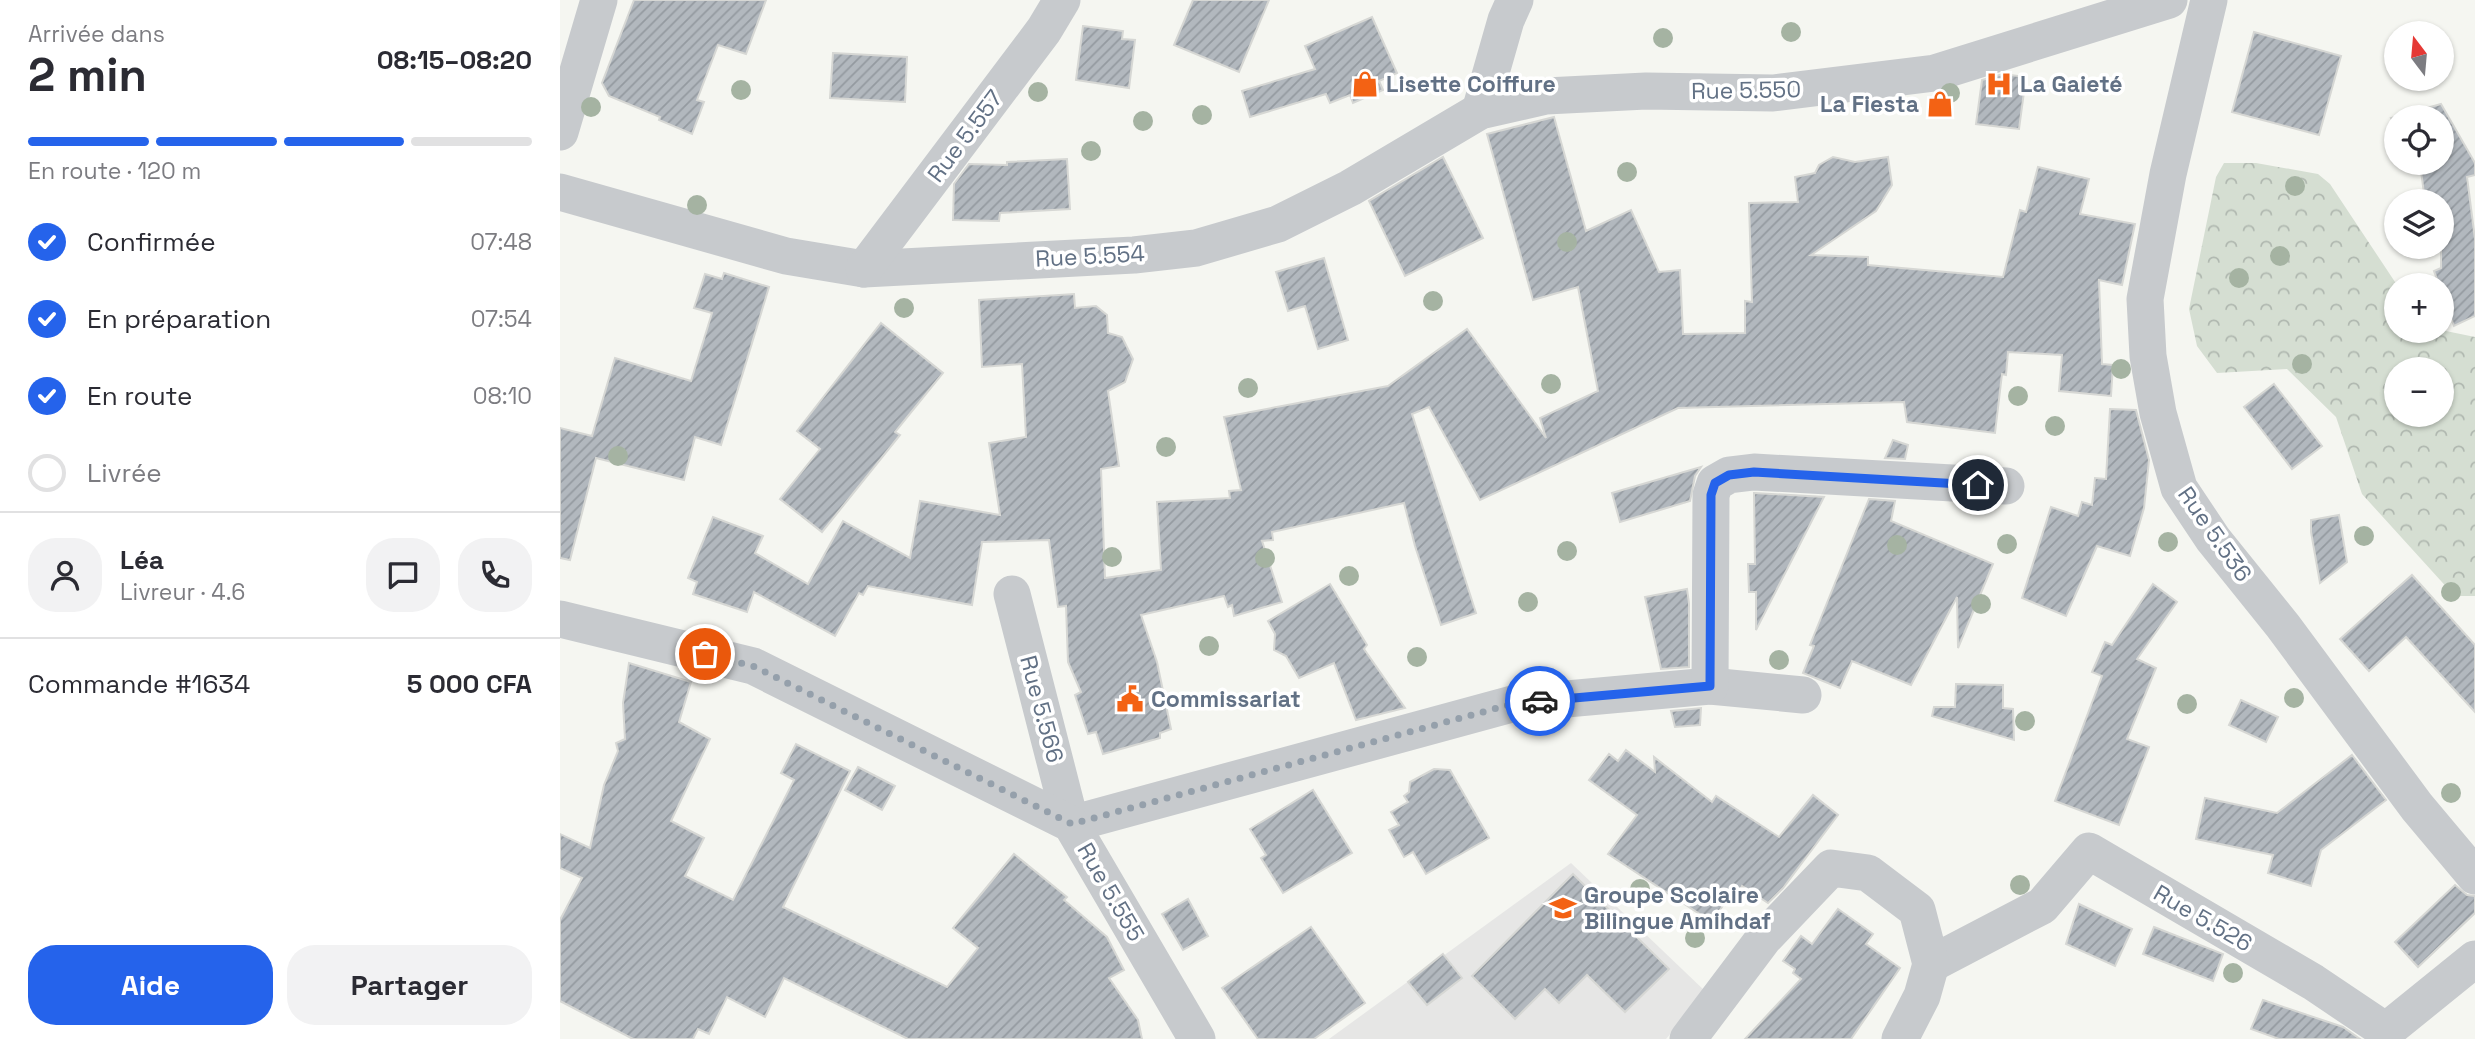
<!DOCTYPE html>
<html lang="fr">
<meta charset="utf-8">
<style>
:root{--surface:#fff;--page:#f2f2f3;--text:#2b2b33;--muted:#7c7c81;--line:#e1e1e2;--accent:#2563eb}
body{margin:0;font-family:"Space Grotesk",sans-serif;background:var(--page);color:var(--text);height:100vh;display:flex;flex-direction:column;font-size:26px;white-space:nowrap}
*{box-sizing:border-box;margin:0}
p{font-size:23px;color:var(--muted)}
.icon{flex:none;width:38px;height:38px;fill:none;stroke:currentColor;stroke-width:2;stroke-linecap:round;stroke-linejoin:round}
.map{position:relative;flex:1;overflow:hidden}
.panel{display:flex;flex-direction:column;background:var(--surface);width:560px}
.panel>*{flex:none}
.needle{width:46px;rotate:344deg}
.controls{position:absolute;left:1824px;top:21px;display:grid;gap:14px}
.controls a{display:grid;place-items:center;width:70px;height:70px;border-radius:50%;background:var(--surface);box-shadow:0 2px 5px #0004;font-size:35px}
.pin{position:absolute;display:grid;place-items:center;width:60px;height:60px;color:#fff;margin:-30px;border:4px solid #fff;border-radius:50%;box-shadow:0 2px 7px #0007}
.courier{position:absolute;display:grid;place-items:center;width:70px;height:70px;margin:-35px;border:5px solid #2563eb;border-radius:50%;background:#fff;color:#222;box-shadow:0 2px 9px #0007}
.summary em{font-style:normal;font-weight:700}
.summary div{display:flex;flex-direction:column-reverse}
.summary{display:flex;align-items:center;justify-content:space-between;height:119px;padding:0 28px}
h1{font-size:46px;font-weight:700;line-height:52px}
.bar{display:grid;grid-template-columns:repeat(4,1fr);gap:10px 7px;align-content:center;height:84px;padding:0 28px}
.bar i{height:9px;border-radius:5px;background:var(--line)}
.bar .active{background:var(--accent)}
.bar p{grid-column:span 4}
.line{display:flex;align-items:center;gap:18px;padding:0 28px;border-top:2px solid var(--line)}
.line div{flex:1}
.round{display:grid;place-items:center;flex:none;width:74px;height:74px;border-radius:28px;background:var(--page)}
ol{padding:0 28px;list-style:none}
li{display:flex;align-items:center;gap:21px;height:77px}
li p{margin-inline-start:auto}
li .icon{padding:7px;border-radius:50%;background:var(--accent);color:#fff;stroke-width:4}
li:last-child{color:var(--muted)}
li i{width:38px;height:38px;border:4px solid var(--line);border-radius:50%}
.action{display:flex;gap:14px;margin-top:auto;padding:14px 28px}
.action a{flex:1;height:80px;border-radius:28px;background:var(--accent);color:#fff;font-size:28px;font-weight:700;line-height:80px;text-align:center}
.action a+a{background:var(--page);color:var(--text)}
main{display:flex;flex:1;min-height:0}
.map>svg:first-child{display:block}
.built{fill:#e6e6e5}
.forest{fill:url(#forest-crowns);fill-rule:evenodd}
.building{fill:url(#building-hatch);stroke:#d6d7d4;stroke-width:2}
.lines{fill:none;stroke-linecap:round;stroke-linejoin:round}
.street{stroke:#c7cacd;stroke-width:37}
.tree{fill:#a5b3a2}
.done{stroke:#95a0ab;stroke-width:7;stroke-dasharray:0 12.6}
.route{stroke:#2563eb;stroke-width:9}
.labels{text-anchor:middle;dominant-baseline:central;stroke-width:7;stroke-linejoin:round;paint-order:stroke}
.poi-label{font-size:23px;font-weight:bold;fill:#627185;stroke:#fff;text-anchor:start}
.street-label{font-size:23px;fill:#627185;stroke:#fff}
</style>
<main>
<section class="panel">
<div class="summary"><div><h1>2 min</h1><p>Arrivée dans</p></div><em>08:15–08:20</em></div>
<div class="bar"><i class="active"></i><i class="active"></i><i class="active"></i><i></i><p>En route · 120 m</p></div>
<ol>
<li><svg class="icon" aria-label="check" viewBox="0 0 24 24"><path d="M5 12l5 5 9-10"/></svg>Confirmée<p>07:48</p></li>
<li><svg class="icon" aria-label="check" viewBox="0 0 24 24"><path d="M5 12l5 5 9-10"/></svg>En préparation<p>07:54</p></li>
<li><svg class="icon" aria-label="check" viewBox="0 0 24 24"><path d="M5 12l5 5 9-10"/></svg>En route<p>08:10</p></li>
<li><i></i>Livrée</li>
</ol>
<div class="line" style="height:126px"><a class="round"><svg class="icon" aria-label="person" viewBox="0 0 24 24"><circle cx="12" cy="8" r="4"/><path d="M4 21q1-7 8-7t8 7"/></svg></a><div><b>Léa</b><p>Livreur · 4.6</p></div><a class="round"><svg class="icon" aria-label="chat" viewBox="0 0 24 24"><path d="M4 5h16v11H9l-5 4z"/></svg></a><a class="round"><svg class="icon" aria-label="phone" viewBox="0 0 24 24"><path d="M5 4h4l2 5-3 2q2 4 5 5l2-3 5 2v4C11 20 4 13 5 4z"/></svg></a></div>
<div class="line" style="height:91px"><div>Commande #1634</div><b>5 000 CFA</b></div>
<div class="action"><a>Aide</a><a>Partager</a></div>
</section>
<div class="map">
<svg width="1915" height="1039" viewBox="0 0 1915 1039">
<defs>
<pattern id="forest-crowns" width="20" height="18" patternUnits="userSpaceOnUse" patternTransform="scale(1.75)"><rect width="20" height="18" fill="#d5ded2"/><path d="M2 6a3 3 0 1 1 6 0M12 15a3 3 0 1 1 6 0" fill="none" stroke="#b0b8b0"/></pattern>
<pattern id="building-hatch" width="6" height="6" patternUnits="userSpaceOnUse" patternTransform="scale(1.75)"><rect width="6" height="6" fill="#b2b8be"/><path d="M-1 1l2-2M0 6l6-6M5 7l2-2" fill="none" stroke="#949aa0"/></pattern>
</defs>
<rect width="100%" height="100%" fill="#f5f6f1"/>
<path class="built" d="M1011,863l135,129 -40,47h-337z"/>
<path class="forest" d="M1664,163h32l62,11 12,10 67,101 -1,46 45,-1 34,7v259h-14l-10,-4 -89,-98 -26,-77 -49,-48 -70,4 -20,-27 -8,-37 27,-132zM1836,369h45v46h-45z"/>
<g class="building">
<path d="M74,0h132l-20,54 -28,-9 -21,55 7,2 -12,32 -33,-14 1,-3 -51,-21 -7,-13z"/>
<path d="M633,0h76l-30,72 -65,-27z"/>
<path d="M812,17l25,56 -18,8 4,9 -30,13 -3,-8 -20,8 -4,-9 -76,23 -8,-26 73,-22 -10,-23z"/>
<path d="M523,26l40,5 -1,8 13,1 -6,48 -53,-8z"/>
<path d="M1694,32l87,24 -22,79 -87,-23z"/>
<path d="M273,53l74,4 -2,45 -75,-4z"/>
<path d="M1443,74l23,3 -7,52 -43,-5 6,-44z"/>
<path d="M1881,104l34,59v12l-8,2 8,62v77l-21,10 -13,-34v-7h-2l-5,-14 7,-3v-67h-16l-4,-30 -4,-8h24v-46h-45v9l-5,-8z"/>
<path d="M994,117l32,114 45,-21 28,62 21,-2 3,64 62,-1v-32l7,1 -3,-99 49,-1 -3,-25 20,-4 4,-8 14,-8 22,5 33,-5 4,28 -16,26 -65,44 57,2v8l135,12 17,-67 6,2 12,-45 51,12 -9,35 55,10 -13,61 -23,-5 3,84 11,1 -2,31 -52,-5 3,-36 -54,-3 -2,23 -4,-1 -7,59 -88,-11 -3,-20 -226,6 -198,92 -51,-93 -17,7 64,199 -35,12 -26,-79 -11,-43 -132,29 1,8 -11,1 20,61 -48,14 -2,-11 -4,2 -4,-11 -83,19 16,47 14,67 -11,4v5l-57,16 -7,-22 -8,2 -13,-39 6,-3 -13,-30 -2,-56 -8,1 -9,-67 -67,2 -10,63 -104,-19 -5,9 -4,-2 -24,43 -81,-44 -7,20 -54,-18 4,-12 -9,-4 25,-61 50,19 -8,17 53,31 35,-63 67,37 10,-57 80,14 -11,-72 37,-6 -4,-73 -40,3 -3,-67 95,-6 1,14 21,-2 11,9 1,18 14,4 11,22 -8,23 -17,9 11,75 -18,3 4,109 56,-8 -4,-68 73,-4 -1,-7 12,-1 -17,-73 164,-31 79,-57 79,109 -6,-20 58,-27 -20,-104 -45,13 -46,-166z"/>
<path d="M883,157l40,81 -78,38 -36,-75z"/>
<path d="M507,159l3,50 -70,4 -1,8 -46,-1 1,-36 15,-20 38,1v-3z"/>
<path d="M764,258l24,82 -30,9 -13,-43 -17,5 -12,-39z"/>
<path d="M164,273l45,14 -48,158 -26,-8 -11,43 -88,-22 -26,102 -10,-2v-130l32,8 23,-78 76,23 21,-68 -18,-5 11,-34 17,5z"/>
<path d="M321,323l62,50 -48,59 5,3 -78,97 -42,-33 40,-50 -23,-18z"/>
<path d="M1714,384l48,62 -30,23 -48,-62z"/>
<path d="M1550,409l26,1 13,50 -5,48 -14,48 -33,-10 -31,70 -44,-18 29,-91 27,9 4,-14 10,3 3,-27 11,1z"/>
<path d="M1333,440l15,5 -3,14 -20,-1z"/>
<path d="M1141,467l-6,9 -5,25 -70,21 -8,-29z"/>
<path d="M1194,493l70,4 -68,133v-38h-7l-1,-28h7z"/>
<path d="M1309,499l26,2 -4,20 102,43 -35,84 -1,-51 -46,88 -59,-24 -12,27 -37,-15 11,-27 -4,-1z"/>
<path d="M1779,515l8,47 -27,21 -9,-51v-12z"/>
<path d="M1852,575l63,70v67l-69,-75 -37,34 -29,-32z"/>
<path d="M770,584l37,61 -3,4 41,59 -49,12 -22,-57 -35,15 -13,-22 -12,-6 1,-16 -7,-13z"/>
<path d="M1593,584l24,18 -40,57 19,9 -29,71 22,8 -30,78 -64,-24 47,-125 -10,-4 13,-30 7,3z"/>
<path d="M1127,589l2,14v64l-28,2 -16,-72z"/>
<path d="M69,663l62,19 -12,40 31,17 -39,82 33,17 -19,38 48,24 61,-120 -13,-7 15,-29 54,27 -67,136 164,80 31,-39 -25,-20 61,-74 53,43 -3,3 43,37 17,33 -15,8 29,42 4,19h-234l-124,-61 -19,39 -38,-20 -18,37 -11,-5 -5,10h-60l-73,-38v-81l22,-42 -22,-10v-34l30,14 14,-63 14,-34 -2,-8 9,-4 -2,-36z"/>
<path d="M1396,684l47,1v23l10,1 1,31 -82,-24 2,-9h21z"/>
<path d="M1681,700l37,17 -12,25 -37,-17z"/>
<path d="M1141,708l-1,17 -25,2 -4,-16z"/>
<path d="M1066,750l29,22 -1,-15 58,45 4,-6 63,41 34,-42 25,20 -55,73 -15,15 -26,-17 -2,4 -5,-3 -23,35 -104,-68 29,-39 -48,-35 20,-26 9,7z"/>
<path d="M1792,755l34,45 -65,50 -10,36 -43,-13 5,-18 -77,-16 9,-41 72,15z"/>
<path d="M298,767l37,19 -13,24 -37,-20z"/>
<path d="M874,769l16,1 39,68 -63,36 -13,-22 -9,5 -15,-27 10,-5 -8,-13 17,-10 -4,-6 5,-4 1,-10z"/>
<path d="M753,790l39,63 -69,40 -22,-35 5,-3 -16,-26z"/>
<path d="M1013,874l96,95 -44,43 -38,-37 -28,28 -14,-14 -30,30 -43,-43z"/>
<path d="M1895,885l12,10 8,1v17l-57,54 -23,-25z"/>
<path d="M628,899l20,37 -25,14 -21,-36z"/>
<path d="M1519,904l53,25 -17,37 -49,-22z"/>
<path d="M1278,909l35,25 -7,10 34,24 -49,71h-106l56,-60 -8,-6 2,-4 -12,-8 18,-25 11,8z"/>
<path d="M751,927l54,76 -51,36h-56l-36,-51z"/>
<path d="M1594,927l69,27 -10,27 -70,-27z"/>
<path d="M883,954l19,24 -35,27 -19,-23z"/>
<path d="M1703,1000l80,27 17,12h-81l-28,-10z"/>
</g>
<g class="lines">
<g class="street">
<path d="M1649,0l-41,174 -23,125 3,57 10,57 21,75 34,51 70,87 134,181 58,69"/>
<path d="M920,111l26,-91 9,-20"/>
<path d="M0,132l39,-132"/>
<path d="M0,192l226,64 78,13 270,-14 62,-7 82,-24 72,-36 130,-77 66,-15 100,-5 127,2 162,-20 234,-73"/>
<path d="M304,269l180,-239 18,-30"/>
<path d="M452,594l59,230 441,-120 198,-18 93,9"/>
<path d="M0,619l193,47 318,158 126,215"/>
<path d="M1150,686l1,-191 4,-12 14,-8 25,-3 252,14"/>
<path d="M1371,964l111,-58 47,-55 224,131 73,49 89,-72"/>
<path d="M1128,1039l76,-101 67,-70 37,5 49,37 14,54 -9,32 -22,43"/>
</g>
</g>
<g class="tree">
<circle cx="1231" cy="32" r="10"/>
<circle cx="1103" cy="38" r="10"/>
<circle cx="181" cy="90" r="10"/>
<circle cx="478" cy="92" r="10"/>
<circle cx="1390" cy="93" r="10"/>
<circle cx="31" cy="107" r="10"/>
<circle cx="642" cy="115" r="10"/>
<circle cx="583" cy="121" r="10"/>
<circle cx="531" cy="151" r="10"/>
<circle cx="1067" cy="172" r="10"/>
<circle cx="1735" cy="186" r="10"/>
<circle cx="137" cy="205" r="10"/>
<circle cx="1007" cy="242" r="10"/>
<circle cx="1720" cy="256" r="10"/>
<circle cx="1679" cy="278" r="10"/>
<circle cx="873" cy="301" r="10"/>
<circle cx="344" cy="308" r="10"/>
<circle cx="1742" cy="364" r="10"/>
<circle cx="1561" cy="369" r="10"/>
<circle cx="991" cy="384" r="10"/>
<circle cx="688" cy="388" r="10"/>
<circle cx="1458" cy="396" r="10"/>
<circle cx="1495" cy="426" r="10"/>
<circle cx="606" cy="447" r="10"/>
<circle cx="58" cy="456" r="10"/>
<circle cx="1804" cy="536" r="10"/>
<circle cx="1608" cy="542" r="10"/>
<circle cx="1447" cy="544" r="10"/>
<circle cx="1337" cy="545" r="10"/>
<circle cx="1007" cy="551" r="10"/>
<circle cx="552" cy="557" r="10"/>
<circle cx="705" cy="558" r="10"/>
<circle cx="789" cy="576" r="10"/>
<circle cx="1891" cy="592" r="10"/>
<circle cx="968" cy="602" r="10"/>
<circle cx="1421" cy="604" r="10"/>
<circle cx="649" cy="646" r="10"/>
<circle cx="857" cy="657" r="10"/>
<circle cx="1219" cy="660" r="10"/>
<circle cx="1734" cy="698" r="10"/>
<circle cx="1627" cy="704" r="10"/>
<circle cx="1465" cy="721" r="10"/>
<circle cx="1891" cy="793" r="10"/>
<circle cx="1460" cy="885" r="10"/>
<circle cx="1080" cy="889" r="10"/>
<circle cx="1135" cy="938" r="10"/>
<circle cx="1673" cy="973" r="10"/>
</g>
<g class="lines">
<path class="done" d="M145,654l48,12 319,158 440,-120 28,-3"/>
<path class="route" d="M980,701l170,-15 1,-191 4,-12 14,-8 25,-3 224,13"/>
</g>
<defs>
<g id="shop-bare" transform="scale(2.1)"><path d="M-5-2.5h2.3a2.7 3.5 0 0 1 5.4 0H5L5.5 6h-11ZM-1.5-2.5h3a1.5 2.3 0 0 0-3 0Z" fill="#f36214" stroke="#fff" stroke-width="2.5" paint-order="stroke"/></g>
<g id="hospital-bare" transform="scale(2.1)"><path d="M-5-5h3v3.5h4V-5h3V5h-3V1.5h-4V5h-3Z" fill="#f36214" stroke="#fff" stroke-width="2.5" paint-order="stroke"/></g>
<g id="civic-bare" transform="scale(2.1)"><path d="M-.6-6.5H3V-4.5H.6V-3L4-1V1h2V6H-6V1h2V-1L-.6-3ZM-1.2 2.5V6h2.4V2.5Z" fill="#f36214" stroke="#fff" stroke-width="2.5" paint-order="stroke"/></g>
<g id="school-bare" transform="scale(2.1)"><path d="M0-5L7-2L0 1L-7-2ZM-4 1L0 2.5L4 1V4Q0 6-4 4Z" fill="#f36214" stroke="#fff" stroke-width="2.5" paint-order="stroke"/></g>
</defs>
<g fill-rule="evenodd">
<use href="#shop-bare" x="805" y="84"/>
<use href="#hospital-bare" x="1439" y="84"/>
<use href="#shop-bare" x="1380" y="104"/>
<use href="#civic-bare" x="570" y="699"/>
<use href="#school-bare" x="1003" y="908"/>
</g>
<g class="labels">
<g class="poi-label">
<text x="826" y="84">Lisette Coiffure</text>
<text x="1460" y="84">La Gaieté</text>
<text x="1359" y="104" text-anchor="end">La Fiesta</text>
<text x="591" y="699">Commissariat</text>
<text x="1024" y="895">Groupe Scolaire<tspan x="1024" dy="26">Bilingue Amihdaf</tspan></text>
</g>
<g class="street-label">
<text transform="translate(1186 90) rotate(-1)">Rue 5.550</text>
<text transform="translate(405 136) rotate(-53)">Rue 5.557</text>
<text transform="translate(530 256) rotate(-3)">Rue 5.554</text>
<text transform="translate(1655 534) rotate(55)">Rue 5.536</text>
<text transform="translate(482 709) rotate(75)">Rue 5.566</text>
<text transform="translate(551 892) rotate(60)">Rue 5.555</text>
<text transform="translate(1643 918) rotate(30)">Rue 5.526</text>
</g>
</g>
</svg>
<div class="controls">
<a><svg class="needle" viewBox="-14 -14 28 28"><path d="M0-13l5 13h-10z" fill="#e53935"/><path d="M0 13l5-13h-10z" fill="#7c7c81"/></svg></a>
<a><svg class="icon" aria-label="locate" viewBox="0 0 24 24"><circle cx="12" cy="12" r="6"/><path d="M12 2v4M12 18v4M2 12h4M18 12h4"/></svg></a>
<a><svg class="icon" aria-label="layers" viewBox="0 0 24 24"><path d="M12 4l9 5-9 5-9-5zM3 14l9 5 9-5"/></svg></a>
<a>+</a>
<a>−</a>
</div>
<div class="pin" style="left:145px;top:654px;background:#ea580c"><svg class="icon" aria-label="bag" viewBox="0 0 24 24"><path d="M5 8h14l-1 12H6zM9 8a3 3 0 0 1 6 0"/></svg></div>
<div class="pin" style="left:1418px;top:485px;background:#1f2937"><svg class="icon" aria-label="home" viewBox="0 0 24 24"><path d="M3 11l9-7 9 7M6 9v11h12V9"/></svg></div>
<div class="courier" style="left:980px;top:701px"><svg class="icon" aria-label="car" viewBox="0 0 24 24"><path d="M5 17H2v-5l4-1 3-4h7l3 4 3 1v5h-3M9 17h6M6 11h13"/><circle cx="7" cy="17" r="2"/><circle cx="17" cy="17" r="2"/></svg></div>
</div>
</main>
